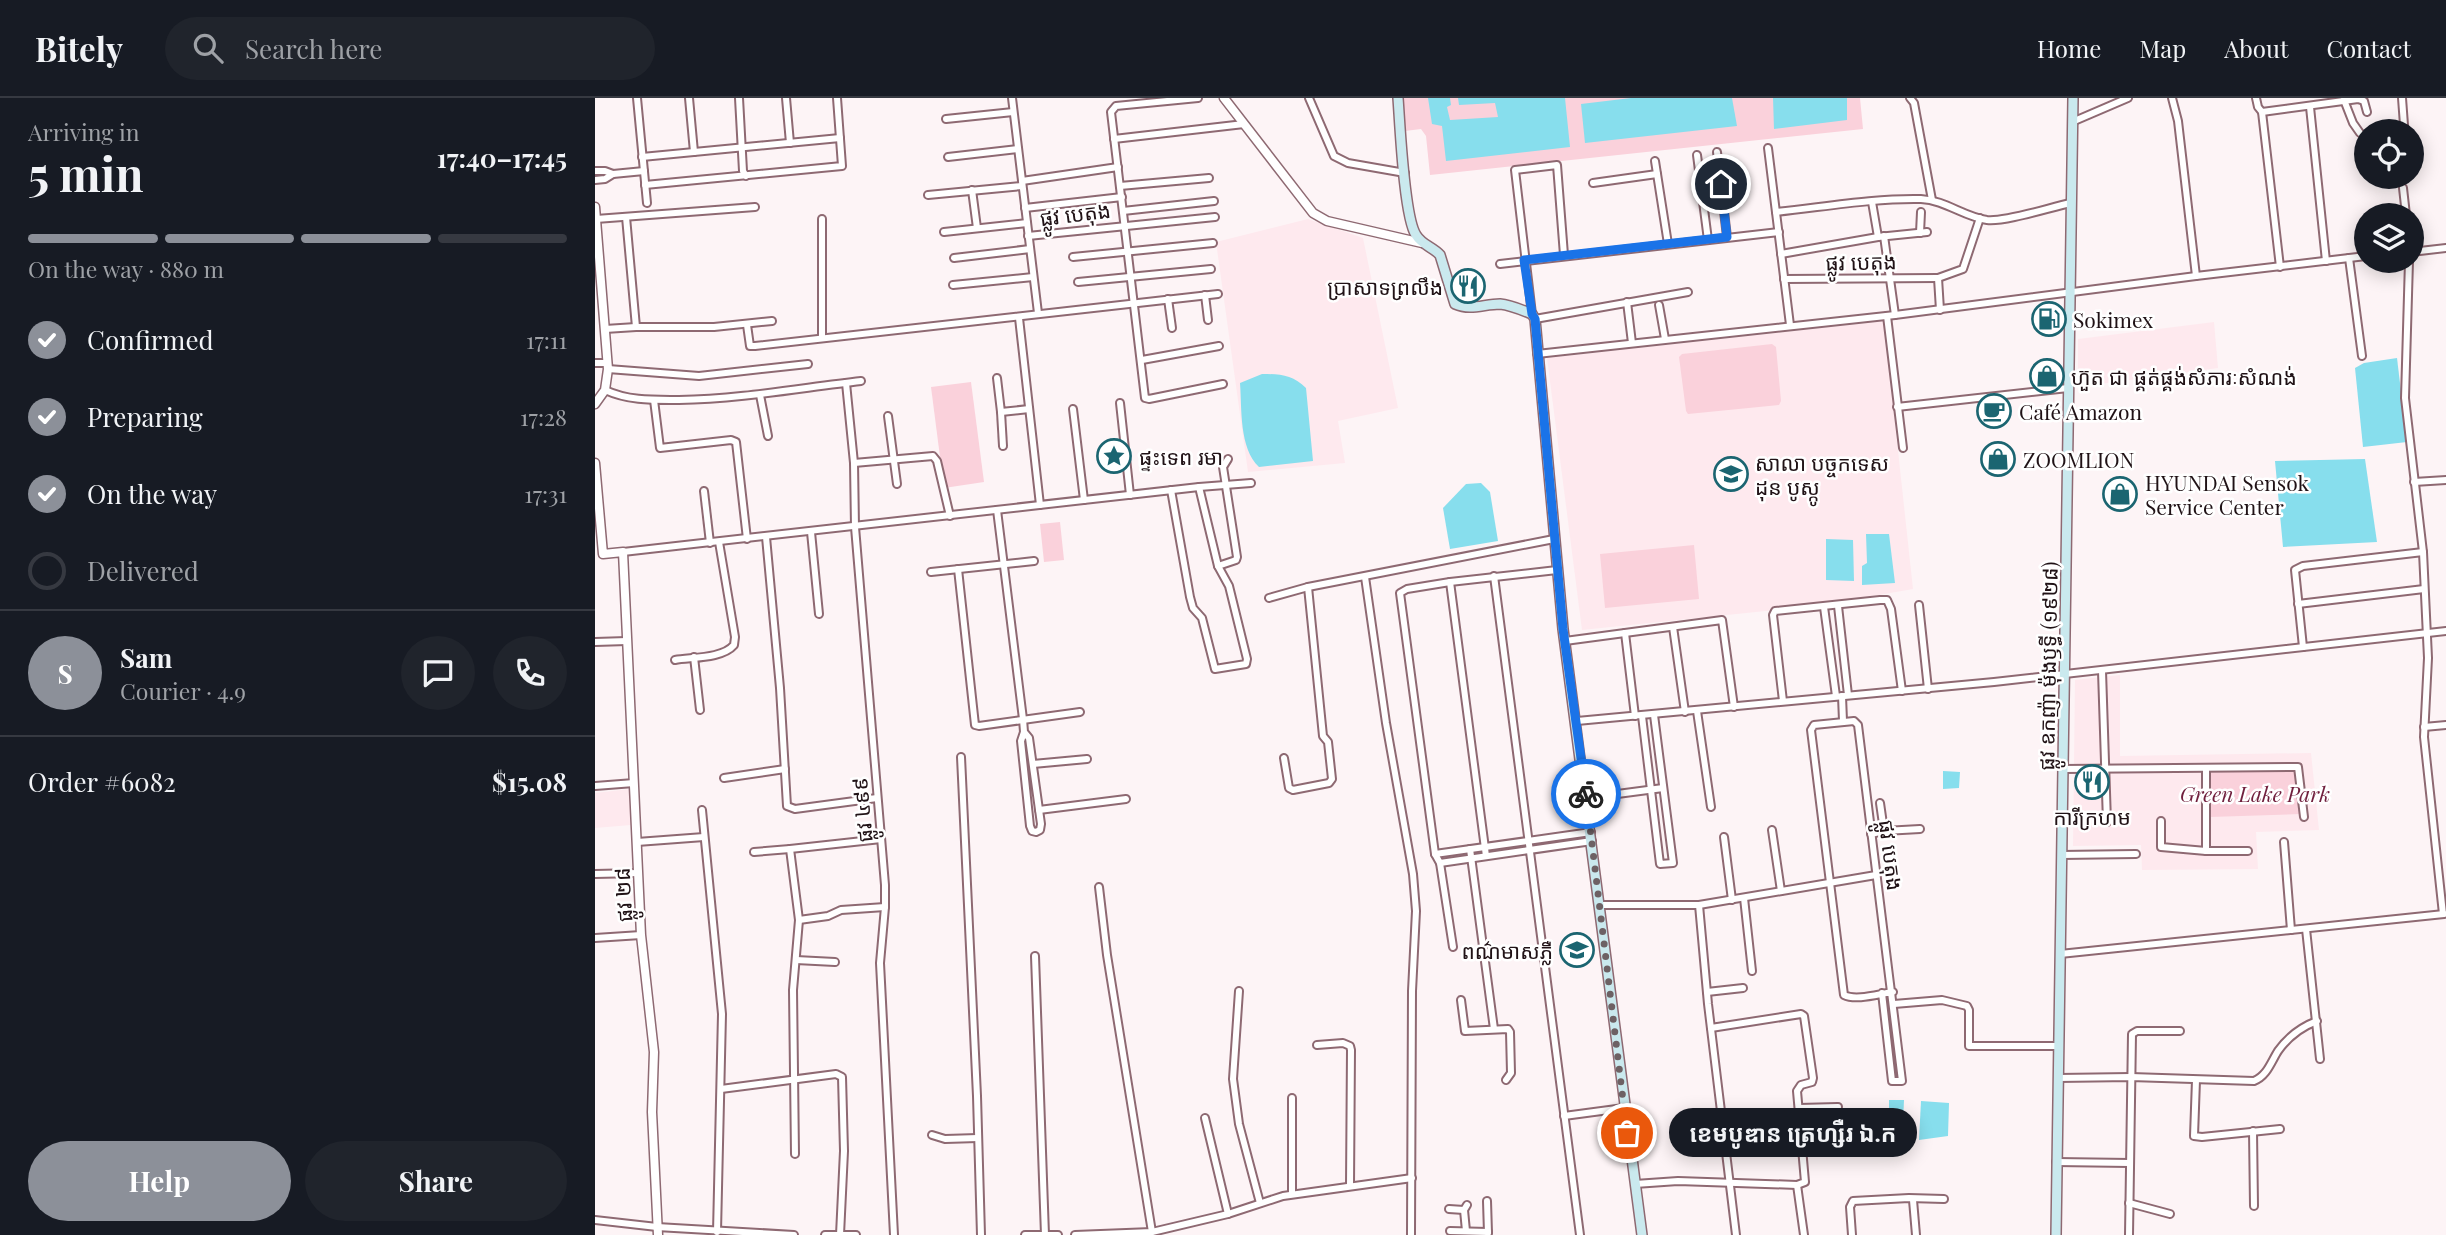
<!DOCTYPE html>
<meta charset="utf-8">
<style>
:root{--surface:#171b24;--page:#20242c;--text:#f1f3f6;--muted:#9ea1a6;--line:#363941;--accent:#8c9099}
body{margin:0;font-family:"Playfair Display","Noto Sans Khmer",serif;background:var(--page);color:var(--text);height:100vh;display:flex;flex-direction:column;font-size:26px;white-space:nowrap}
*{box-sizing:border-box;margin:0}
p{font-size:23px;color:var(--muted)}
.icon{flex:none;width:38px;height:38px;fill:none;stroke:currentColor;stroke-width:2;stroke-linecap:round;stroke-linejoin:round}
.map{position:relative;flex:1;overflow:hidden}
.sheet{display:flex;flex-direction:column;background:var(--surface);width:595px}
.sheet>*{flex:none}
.tools{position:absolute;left:1759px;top:21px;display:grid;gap:14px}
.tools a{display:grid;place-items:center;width:70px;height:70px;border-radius:50%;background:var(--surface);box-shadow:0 4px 18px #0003;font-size:35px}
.pin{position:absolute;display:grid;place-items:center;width:60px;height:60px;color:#fff;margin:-30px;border:4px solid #fff;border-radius:50%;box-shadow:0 2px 7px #0007}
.courier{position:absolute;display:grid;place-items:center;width:70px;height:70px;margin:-35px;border:5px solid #1a73e8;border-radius:50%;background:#fff;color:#222;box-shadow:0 2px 9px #0007}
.bubble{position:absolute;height:49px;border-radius:24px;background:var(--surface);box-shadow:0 4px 18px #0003;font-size:23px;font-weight:700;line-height:49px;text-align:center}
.headline em{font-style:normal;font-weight:700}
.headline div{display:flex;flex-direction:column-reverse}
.headline{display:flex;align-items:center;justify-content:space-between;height:119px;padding:0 28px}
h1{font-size:46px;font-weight:700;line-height:52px}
.bar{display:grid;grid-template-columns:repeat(4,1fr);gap:10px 7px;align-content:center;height:84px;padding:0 28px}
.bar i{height:9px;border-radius:5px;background:var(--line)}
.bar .active{background:var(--accent)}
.bar p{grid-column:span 4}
.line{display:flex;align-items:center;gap:18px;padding:0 28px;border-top:2px solid var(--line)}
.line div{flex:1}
.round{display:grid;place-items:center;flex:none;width:74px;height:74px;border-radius:37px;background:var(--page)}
ol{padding:0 28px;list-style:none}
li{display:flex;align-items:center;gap:21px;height:77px}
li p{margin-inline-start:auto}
li .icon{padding:7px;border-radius:50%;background:var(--accent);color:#fff;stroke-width:4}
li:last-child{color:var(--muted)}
li i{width:38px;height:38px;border:4px solid var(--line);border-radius:50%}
.cta{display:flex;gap:14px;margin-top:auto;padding:14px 28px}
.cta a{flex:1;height:80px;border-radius:42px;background:var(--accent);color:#fff;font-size:28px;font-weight:700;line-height:80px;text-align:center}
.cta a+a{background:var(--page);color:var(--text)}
header{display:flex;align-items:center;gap:42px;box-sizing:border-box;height:98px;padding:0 35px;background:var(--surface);border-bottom:2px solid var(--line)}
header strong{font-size:33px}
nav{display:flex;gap:38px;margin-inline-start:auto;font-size:24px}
.search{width:490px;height:63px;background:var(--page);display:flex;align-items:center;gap:18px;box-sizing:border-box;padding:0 24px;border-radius:38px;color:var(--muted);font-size:26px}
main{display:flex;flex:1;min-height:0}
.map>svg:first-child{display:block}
.built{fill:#fee9ee}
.green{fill:#fad1db}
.water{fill:#87deed}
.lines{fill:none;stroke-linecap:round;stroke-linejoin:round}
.minor-casing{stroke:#8e6972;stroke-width:10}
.tertiary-casing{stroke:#8e6972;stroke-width:11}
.secondary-casing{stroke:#8e6972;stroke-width:12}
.minor{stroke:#fff;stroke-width:6}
.tertiary{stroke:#fff;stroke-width:8}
.secondary{stroke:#cae9ee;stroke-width:9}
.done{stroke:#6d6164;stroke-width:7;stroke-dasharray:0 12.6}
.route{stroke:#1a73e8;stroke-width:9}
.labels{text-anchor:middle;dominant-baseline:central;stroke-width:5;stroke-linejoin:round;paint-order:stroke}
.street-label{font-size:21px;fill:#201216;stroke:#fff}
.poi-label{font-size:21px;fill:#201216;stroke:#fff;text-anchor:start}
.park-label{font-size:21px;font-style:italic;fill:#701f3d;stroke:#fff}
</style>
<header>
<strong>Bitely</strong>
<div class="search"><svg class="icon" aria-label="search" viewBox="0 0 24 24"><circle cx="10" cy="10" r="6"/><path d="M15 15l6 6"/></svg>Search here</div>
<nav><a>Home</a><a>Map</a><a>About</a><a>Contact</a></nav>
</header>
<main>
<section class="sheet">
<div class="headline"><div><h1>5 min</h1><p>Arriving in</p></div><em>17:40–17:45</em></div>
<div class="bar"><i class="active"></i><i class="active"></i><i class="active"></i><i></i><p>On the way · 880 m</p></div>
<ol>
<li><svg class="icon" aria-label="check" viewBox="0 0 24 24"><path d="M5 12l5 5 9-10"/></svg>Confirmed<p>17:11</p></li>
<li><svg class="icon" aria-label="check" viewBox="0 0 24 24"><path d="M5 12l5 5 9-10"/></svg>Preparing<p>17:28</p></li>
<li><svg class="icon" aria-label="check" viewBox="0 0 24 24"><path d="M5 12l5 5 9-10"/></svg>On the way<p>17:31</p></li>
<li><i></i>Delivered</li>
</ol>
<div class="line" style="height:126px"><b class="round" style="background:var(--accent);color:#fff">S</b><div><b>Sam</b><p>Courier · 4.9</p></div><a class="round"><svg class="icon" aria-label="chat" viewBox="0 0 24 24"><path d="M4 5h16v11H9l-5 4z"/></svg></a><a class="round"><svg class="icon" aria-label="phone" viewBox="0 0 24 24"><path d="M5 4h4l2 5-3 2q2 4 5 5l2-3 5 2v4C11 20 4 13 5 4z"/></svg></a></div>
<div class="line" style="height:91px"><div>Order #6082</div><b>$15.08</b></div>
<div class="cta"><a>Help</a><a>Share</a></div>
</section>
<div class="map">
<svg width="1851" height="1137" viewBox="0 0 1851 1137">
<rect width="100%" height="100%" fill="#fdf4f6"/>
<g class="built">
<path d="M713,121l55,19 35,170 -60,13 7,42 -97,9 -32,-230z"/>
<path d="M1289,223l29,268 -91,16 -240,25 -35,-272z"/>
<path d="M1619,224l4,46 -140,19v-48z"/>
<path d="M1525,577v81l191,-3 8,77 -63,2 2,37 -116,1 -1,-25 -68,1 2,-166z"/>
<path d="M35,691l1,36 -36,3v-35z"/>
</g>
<g class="green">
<path d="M806,0h459l3,31 -433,46 -4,-39 -5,-7 -16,2z"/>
<path d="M1177,246l4,3 5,54 -2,4 -91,9 -2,-3 -7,-54 3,-3z"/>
<path d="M376,284l13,100 -40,6 -13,-101z"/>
<path d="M465,424l4,38 -20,2 -4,-38z"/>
<path d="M1099,447l5,54 -94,9 -5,-54z"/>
<path d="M1699,671l6,45 -90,3v-45z"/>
</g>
<g class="water">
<path d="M833,0h22l1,7 -4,2 3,13 48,-3 -3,-14 -36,2 -1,-7h107l5,49 -124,14 -4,-35 -10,-2z"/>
<path d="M1036,0h101l5,28 -152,17 -4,-39z"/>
<path d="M1178,0h74v22l-73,9z"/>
<path d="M1802,260l10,84 -44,5 -8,-79 9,-5z"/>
<path d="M667,276c18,0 31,1 44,14l7,73 -54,6c-20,-19 -17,-58 -19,-84z"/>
<path d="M1770,361l12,83 -94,5 -8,-86z"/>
<path d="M886,385l9,9 8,49 -48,8 -7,-41 23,-24z"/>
<path d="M1271,436h23l6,49 -33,2v-19l5,-3z"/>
<path d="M1231,441l27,1 1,41 -28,-1z"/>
<path d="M1348,673l17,1 -1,16 -16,1z"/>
<path d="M1294,1002h15l-1,22 -14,-1z"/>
<path d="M1326,1003l28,2 -1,33 -29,4z"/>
</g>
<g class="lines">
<g class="minor-casing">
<g id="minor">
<path d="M42,0l10,105"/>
<path d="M94,0l5,54"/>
<path d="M144,0l4,73 3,5"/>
<path d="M191,0l4,45"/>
<path d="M417,0l26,215"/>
<path d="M603,0l-82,8 -5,6 34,286 4,1 74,-15"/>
<path d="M714,0l25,58 14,7 57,10"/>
<path d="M1315,0l4,5 18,97"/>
<path d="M1577,0l6,23 18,155"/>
<path d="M1661,0l2,9 4,5 18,155"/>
<path d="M1807,0l2,27"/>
<path d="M1749,2l9,23 7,10"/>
<path d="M1715,9l16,154"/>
<path d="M1667,14l96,-13 6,2 3,11"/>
<path d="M351,21l67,-7"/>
<path d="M1477,24l56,-24"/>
<path d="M519,41l130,-15"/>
<path d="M1173,50l22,177"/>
<path d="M1122,54l10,85"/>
<path d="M1102,57l11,85"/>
<path d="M47,59l198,-19"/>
<path d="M353,59l70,-8"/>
<path d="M1060,63l13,83"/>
<path d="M0,73h10l8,3"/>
<path d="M0,82l10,-1 8,-5 31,-3"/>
<path d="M427,83l96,-14"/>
<path d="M998,85l64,-9"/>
<path d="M50,87l197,-19 -5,-68"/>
<path d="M525,88l89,-8"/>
<path d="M1808,90l3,27"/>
<path d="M377,92l5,38"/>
<path d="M333,97l94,-9"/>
<path d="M1277,104l6,35"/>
<path d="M430,110l97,-11"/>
<path d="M528,113l91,-10"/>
<path d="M1181,114c48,-5 97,-14 145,-13 24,1 43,18 66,21 19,2 64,-13 84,-17"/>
<path d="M31,119l10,110"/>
<path d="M1,121l159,-12"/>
<path d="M349,134l83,-9"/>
<path d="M1325,135l1,-21"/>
<path d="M433,138l187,-19"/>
<path d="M1289,138l11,79"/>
<path d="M1816,154l35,-4"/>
<path d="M1186,156l97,-17 49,-5"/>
<path d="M478,159l140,-14"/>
<path d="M359,160l76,-9"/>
<path d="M1754,160l13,98"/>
<path d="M1814,163l-4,137 18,154 5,106 -4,79 19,177"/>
<path d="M905,166l279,-32"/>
<path d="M1189,181l154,-1"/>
<path d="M483,184l133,-13"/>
<path d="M358,187l80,-8"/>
<path d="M610,197l3,25"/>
<path d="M573,201l4,29"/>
<path d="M1032,204l5,41"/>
<path d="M1064,207l6,34"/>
<path d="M1345,212l-2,-32 25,-9 17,-51"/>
<path d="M937,216l-17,-144 42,-5 7,90"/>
<path d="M1292,218l16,132"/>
<path d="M424,220l21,187"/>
<path d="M940,221l153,-27"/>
<path d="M152,227l3,21h5l463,-52"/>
<path d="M10,231l31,-2h78l58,-6"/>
<path d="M227,240v-119"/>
<path d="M942,256l358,-39 301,-39 170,-20"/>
<path d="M547,262l77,-14"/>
<path d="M0,265h12"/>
<path d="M13,271l91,7 109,-12"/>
<path d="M402,280l4,34 28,-3"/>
<path d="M251,285l8,80 1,64 30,358v22l-5,56 14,272"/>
<path d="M10,292c24,11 48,10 74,10 61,-1 121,-12 182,-19"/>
<path d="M165,297l8,41"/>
<path d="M59,302l6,48 71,-8 5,2 11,97"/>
<path d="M525,305l10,92"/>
<path d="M1302,309l171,-19"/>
<path d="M478,311l11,91"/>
<path d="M406,314l2,34"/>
<path d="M293,318l9,68"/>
<path d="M259,365l79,-7 4,5 13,55"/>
<path d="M1819,384l32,-2"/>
<path d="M576,392l19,107 3,11 9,10 13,51 31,-5 1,-5 -18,-73 -11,-20 -19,-79"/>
<path d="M109,393l6,52"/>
<path d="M402,412l26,209 1,13 -3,9 9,85 2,5 4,1 4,-2 1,-6 -12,-86 -5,-6"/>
<path d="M216,434l8,82"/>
<path d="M171,439l14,151 7,118 8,3 82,-11"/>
<path d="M28,454l576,-65 52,-4"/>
<path d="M623,468l18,-6 1,-3 -14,-90 5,-8"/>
<path d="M363,471l17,156 4,1 101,-14"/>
<path d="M336,474l103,-11"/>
<path d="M899,478l86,659"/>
<path d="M770,479l21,146 27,151 3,37 -4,80 -1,244"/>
<path d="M855,484l36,274"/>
<path d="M674,500l39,-11 246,-48"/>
<path d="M1703,506l126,-15"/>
<path d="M1324,507l9,84"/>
<path d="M1243,508l10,89"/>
<path d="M1229,509l12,89"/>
<path d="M1078,529l12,85"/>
<path d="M1030,535l10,83"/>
<path d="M970,543l157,-21 12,87"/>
<path d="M0,544l32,-1"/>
<path d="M1708,549l-8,-77 8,-4 120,-14"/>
<path d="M99,559l6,53"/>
<path d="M80,562c16,-3 47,-1 59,-15l1,-8 -16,-95"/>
<path d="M1507,573l5,151"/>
<path d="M1247,598l1,25"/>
<path d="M1188,603l-10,-86 2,-4 105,-11h7l4,9 11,82"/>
<path d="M1102,613l14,96"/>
<path d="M1047,618l18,148 13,-1 -19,-148"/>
<path d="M982,623l417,-39 452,-51"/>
<path d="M1829,629l22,-2"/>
<path d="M366,659l16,339 4,139"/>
<path d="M689,660l5,30 4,2 36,-7 3,-4 -4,-37 -5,-6 -15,-149"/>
<path d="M438,666l54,-5"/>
<path d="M1611,670v83h42"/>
<path d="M1468,671l235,-2 6,50"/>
<path d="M129,680l61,-9"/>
<path d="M0,688l39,-3"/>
<path d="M992,700l76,-10"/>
<path d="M107,712l20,204 -5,218"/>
<path d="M444,712l87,-11"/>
<path d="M1566,723v26l45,4"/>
<path d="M1177,732l9,61"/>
<path d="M1289,733l36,-2"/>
<path d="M1276,736l13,-3 -4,-28"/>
<path d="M1129,739l8,63"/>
<path d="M42,744l67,-5"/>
<path d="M1689,744l7,88"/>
<path d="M875,751l24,180"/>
<path d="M159,754l36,-3"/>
<path d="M840,756l156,-22"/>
<path d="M1466,757l75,-1"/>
<path d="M845,765l152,-22"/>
<path d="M0,776l43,-1"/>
<path d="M504,789l8,68 45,277"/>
<path d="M1149,800l8,73"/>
<path d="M1005,807h99l177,-30"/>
<path d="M1104,807l9,99 28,231"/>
<path d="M204,822l29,-4 13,-6 44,-3"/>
<path d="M1711,831l14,130"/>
<path d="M0,840l46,-3"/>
<path d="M858,849l-13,-84 -5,-9 -35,-261 7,-4 43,-7 107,-12"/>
<path d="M1465,856l384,-40"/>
<path d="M440,858l10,279"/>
<path d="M201,862l39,2"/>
<path d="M644,893l-6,88 6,45 21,79"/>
<path d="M1112,894l36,-4"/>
<path d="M1287,895l10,88h10l-44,-356 -4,-4 -40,4 -3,5 33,265c12,6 34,-1 49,-3"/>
<path d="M866,902l4,31 43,-2 2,3 1,41 -5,7"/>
<path d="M1299,906l48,-4 25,6 2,4v36h90"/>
<path d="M722,947l26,-2 7,3 1,4 -1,135"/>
<path d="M1463,980l73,-1 123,4c13,-5 17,-19 24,-30 10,-14 23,-24 39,-30"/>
<path d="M1601,982l-2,56 8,1 78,-8"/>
<path d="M126,991l115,-15 6,3 2,74 -4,84"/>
<path d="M697,1000v96"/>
<path d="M1204,1010l39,-1"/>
<path d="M969,1018l60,-8"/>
<path d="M610,1020l23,96"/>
<path d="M1658,1033l1,75"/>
<path d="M337,1037l13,4 33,-1"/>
<path d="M200,1056l-2,-164 6,-70 -9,-71 91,-10"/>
<path d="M1461,1064l74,1"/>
<path d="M1040,1086l43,-3 119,4 8,-3 -8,-91 4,-6 11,-3 1,-4 -9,-62 -3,-2 -90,14"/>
<path d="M1202,1087l7,50"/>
<path d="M1318,1102l3,35"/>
<path d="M892,1103l1,32"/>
<path d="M1534,1105l41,11"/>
<path d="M854,1111l15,1"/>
<path d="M0,1122l62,7 137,8"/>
<path d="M855,1133l38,1"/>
<path d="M871,1133l-2,-21 3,-5"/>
<path d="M230,1137h31"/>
<path d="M430,1137h33"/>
<path d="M480,1137l77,-3 76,-18 55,-18 129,-18"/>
<path d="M1257,1137l-2,-28 3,-6 56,-3 35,1"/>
<path d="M1534,1137l3,-201 5,-3h43"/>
</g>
</g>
<g class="tertiary-casing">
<g id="tertiary">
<path d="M629,0l89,115 14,8 95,22"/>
<path d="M0,109l13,162 -3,21 -10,14"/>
<path d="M0,365l8,91 20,-2 18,383 13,117 -2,60 6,123"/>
</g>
</g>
<g class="secondary-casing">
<g id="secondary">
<path d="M803,0c2,26 6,119 18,137 6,10 17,12 24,20l15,49c16,7 29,0 45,0 11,1 22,6 32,10l3,5 28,310 79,606"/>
<path d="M1461,1137l17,-1137"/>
</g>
</g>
<use href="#minor" class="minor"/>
<use href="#tertiary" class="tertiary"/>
<use href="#secondary" class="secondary"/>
</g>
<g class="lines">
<path class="done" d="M991,696l41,339"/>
<path class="route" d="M991,696l-23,-165 -28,-310 -3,-5 -8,-54 203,-23 -6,-53"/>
</g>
<defs>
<g id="restaurant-ring" transform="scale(1.75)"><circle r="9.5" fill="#fff" stroke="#1b6571" stroke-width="1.5"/><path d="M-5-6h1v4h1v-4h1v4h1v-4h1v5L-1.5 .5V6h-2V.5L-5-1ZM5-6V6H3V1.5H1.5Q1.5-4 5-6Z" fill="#1b6571"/></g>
<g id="fuel-ring" transform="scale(1.75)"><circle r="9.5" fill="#fff" stroke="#1b6571" stroke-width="1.5"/><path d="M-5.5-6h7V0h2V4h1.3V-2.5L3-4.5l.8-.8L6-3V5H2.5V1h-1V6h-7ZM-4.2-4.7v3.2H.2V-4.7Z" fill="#1b6571"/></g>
<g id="shop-ring" transform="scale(1.75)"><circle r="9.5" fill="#fff" stroke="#1b6571" stroke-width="1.5"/><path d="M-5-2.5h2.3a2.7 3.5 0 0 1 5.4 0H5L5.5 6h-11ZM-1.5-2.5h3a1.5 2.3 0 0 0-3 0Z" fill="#1b6571"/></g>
<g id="cafe-ring" transform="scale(1.75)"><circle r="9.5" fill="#fff" stroke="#1b6571" stroke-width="1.5"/><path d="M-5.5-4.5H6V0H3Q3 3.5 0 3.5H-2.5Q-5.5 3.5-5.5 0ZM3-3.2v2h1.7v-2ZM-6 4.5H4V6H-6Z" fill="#1b6571"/></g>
<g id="sight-ring" transform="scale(1.75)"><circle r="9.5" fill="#fff" stroke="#1b6571" stroke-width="1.5"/><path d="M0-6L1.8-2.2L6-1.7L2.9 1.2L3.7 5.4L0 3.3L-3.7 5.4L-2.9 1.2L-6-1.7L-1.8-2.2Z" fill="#1b6571"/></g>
<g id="school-ring" transform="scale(1.75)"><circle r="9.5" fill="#fff" stroke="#1b6571" stroke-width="1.5"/><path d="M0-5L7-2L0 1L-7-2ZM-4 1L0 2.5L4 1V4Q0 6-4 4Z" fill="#1b6571"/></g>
</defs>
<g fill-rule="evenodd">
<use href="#restaurant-ring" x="873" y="188"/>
<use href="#fuel-ring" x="1454" y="221"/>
<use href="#shop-ring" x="1452" y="278"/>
<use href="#cafe-ring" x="1399" y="313"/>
<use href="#sight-ring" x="519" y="358"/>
<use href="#shop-ring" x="1403" y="361"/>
<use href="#school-ring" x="1136" y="376"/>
<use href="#shop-ring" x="1525" y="396"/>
<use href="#restaurant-ring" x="1497" y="684"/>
<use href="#school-ring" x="982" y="852"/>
</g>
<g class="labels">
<g class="street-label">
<text transform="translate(480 115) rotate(-7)">ផ្លូវ បេតុង</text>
<text transform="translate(1266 163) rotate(-1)">ផ្លូវ បេតុង</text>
<text transform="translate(1452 568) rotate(-89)">ផ្លូវ ឧកញ៉ា ម៉ុងឫទ្ធី (១៩២៨)</text>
<text transform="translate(266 712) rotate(-95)">ផ្លូវ ៤៩៩</text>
<text transform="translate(1297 757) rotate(83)">ផ្លូវ បេតុង</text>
<text transform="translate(27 797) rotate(-93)">ផ្លូវ ២៨</text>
</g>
<g class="poi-label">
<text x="848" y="188" text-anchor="end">ប្រាសាទព្រលឹង</text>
<text x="1478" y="221">Sokimex</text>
<text x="1476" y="278">ហ៊ួត ជា ផ្គត់ផ្គង់សំភារៈសំណង់</text>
<text x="1424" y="313">Café Amazon</text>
<text x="544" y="358">ផ្ទះទេព រមា</text>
<text x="1428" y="361">ZOOMLION</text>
<text x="1160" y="364">សាលា បច្ចកទេស<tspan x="1160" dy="24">ដុន បូស្កូ</tspan></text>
<text x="1550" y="384">HYUNDAI Sensok<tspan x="1550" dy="24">Service Center</tspan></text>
<text x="1497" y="718" text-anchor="middle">ការីក្រហម</text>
<text x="958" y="852" text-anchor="end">ពណ៌មាសភ្លឺ</text>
</g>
<g class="park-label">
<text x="1660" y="695">Green Lake Park</text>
</g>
</g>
</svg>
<div class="tools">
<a><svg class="icon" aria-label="locate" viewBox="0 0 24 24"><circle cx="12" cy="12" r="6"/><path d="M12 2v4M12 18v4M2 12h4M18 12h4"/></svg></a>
<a><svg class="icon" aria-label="layers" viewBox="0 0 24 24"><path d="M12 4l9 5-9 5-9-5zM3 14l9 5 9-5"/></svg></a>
</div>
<div class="pin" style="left:1032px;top:1035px;background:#ea580c"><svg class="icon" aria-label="bag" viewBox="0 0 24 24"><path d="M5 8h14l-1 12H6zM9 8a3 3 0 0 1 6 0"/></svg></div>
<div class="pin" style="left:1126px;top:86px;background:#1f2937"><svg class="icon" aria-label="home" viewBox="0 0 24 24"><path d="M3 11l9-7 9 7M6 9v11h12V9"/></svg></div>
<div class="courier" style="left:991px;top:696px"><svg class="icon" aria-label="bike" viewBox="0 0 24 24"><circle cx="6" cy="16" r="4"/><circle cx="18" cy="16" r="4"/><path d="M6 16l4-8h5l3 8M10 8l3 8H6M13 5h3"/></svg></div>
<div class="bubble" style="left:1074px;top:1010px;width:248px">ខេមបូឌាន ត្រេហ្សឺរ ឯ.ក</div>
</div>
</main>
